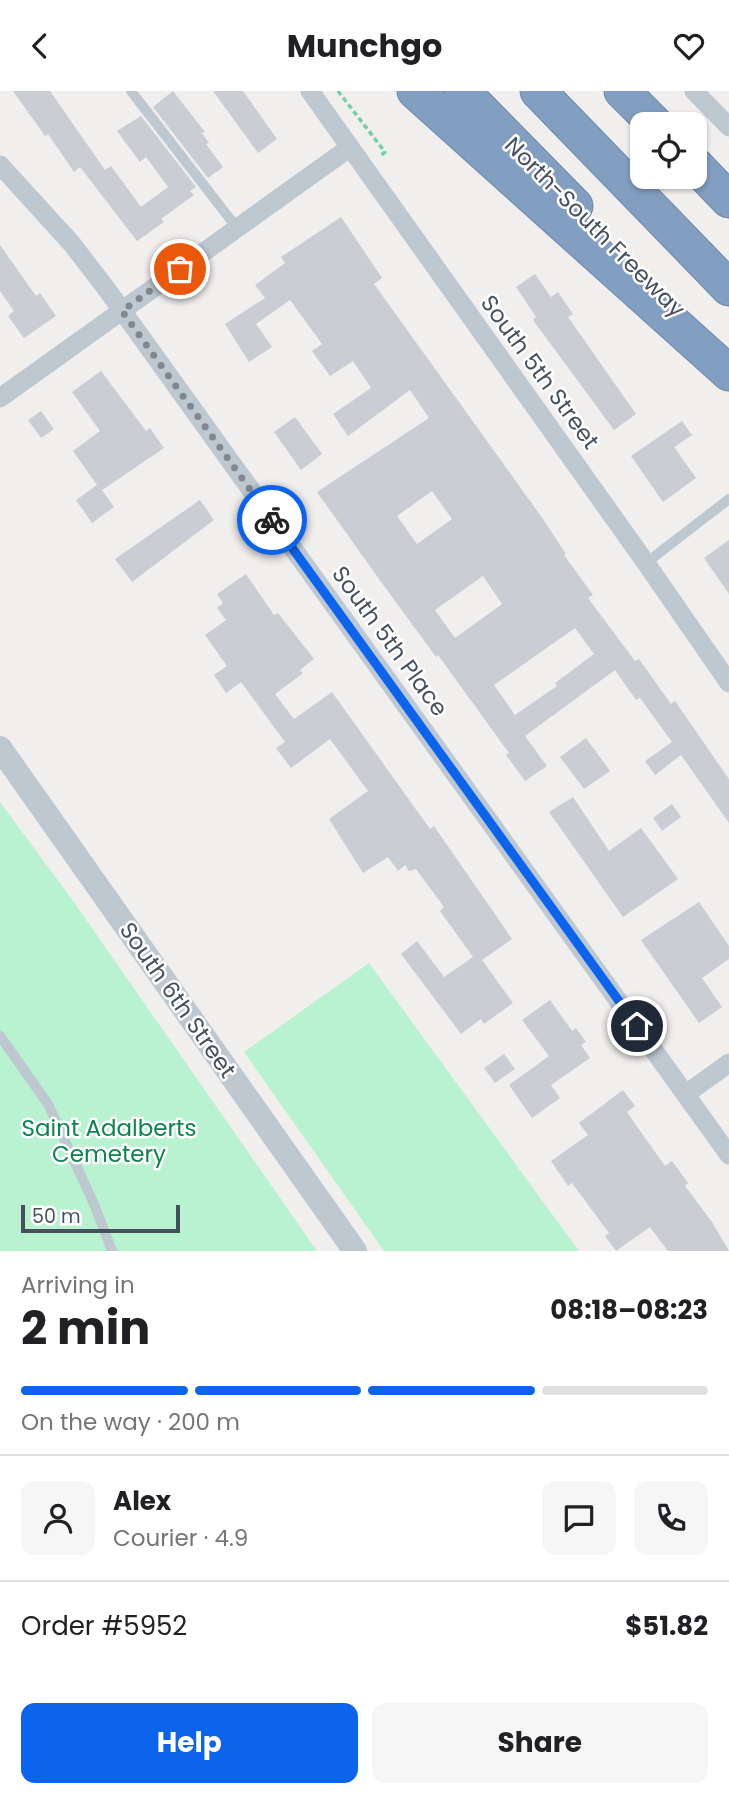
<!DOCTYPE html>
<meta charset="utf-8">
<style>
:root{--surface:#fff;--page:#f6f6f6;--text:#202124;--muted:#757577;--line:#e0e0e0;--accent:#0d64ec}
body{margin:0;font-family:Poppins,sans-serif;background:var(--page);color:var(--text);height:100vh;display:flex;flex-direction:column;font-size:26px;white-space:nowrap}
*{box-sizing:border-box;margin:0}
p{font-size:23px;color:var(--muted)}
.icon{flex:none;width:38px;height:38px;fill:none;stroke:currentColor;stroke-width:2;stroke-linecap:round;stroke-linejoin:round}
.map{position:relative;height:1160px;overflow:hidden}
.side{display:flex;flex-direction:column;background:var(--surface);flex:1}
.side>*{flex:none}
.tools{position:absolute;left:630px;top:21px;display:grid;gap:14px}
.tools a{display:grid;place-items:center;width:77px;height:77px;border-radius:14px;background:var(--surface);box-shadow:0 2px 5px #0004;font-size:35px}
.scale{position:absolute;left:21px;bottom:18px;width:159px;box-sizing:border-box;padding-left:7px;border:4px solid #45505d;border-top:0;font-size:19px;line-height:24px;white-space:nowrap;color:#45505d;-webkit-text-stroke:5px #fff;paint-order:stroke}
.pin{position:absolute;display:grid;place-items:center;width:60px;height:60px;color:#fff;margin:-30px;border:4px solid #fff;border-radius:50%;box-shadow:0 2px 7px #0007}
.courier{position:absolute;display:grid;place-items:center;width:70px;height:70px;margin:-35px;border:5px solid #0d64ec;border-radius:50%;background:#fff;color:#222;box-shadow:0 2px 9px #0007}
.summary em{font-style:normal;font-weight:700}
.summary div{display:flex;flex-direction:column-reverse}
.summary{display:flex;align-items:center;justify-content:space-between;height:119px;padding:0 21px}
h1{font-size:46px;font-weight:700;line-height:52px}
.bar{display:grid;grid-template-columns:repeat(4,1fr);gap:10px 7px;align-content:center;height:84px;padding:0 21px}
.bar i{height:9px;border-radius:5px;background:var(--line)}
.bar .current{background:var(--accent)}
.bar p{grid-column:span 4}
.line{display:flex;align-items:center;gap:18px;padding:0 21px;border-top:2px solid var(--line)}
.line div{flex:1}
.round{display:grid;place-items:center;flex:none;width:74px;height:74px;border-radius:14px;background:var(--page)}
.button{display:flex;gap:14px;margin-top:auto;padding:14px 21px}
.button a{flex:1;height:80px;border-radius:14px;background:var(--accent);color:#fff;font-size:28px;font-weight:700;line-height:80px;text-align:center}
.button a+a{background:var(--page);color:var(--text)}
header{display:flex;justify-content:space-between;align-items:center;height:91px;padding:0 21px;background:var(--surface);font-size:32px;font-weight:700}
.map>svg:first-child{display:block}
.green{fill:#b9f2d1}
.building{fill:#cacdd3;fill-rule:evenodd}
.lines{fill:none;stroke-linecap:round;stroke-linejoin:round}
.motorway-casing{stroke:#6d89ac;stroke-width:37}
.path{stroke:#6fd2a6;stroke-width:3.5;stroke-dasharray:5 3.5;stroke-linecap:butt}
.service{stroke:#bdc8d1;stroke-width:10}
.minor{stroke:#bdc8d1;stroke-width:19}
.tertiary{stroke:#bdc8d1;stroke-width:24}
.motorway{stroke:#829ec1;stroke-width:35}
.done{stroke:#818790;stroke-width:7;stroke-dasharray:0 12.6}
.route{stroke:#0d64ec;stroke-width:9}
.labels{text-anchor:middle;dominant-baseline:central;stroke-width:5;stroke-linejoin:round;paint-order:stroke}
.street-label{font-size:23px;fill:#45505d;stroke:#fff}
.park-label{font-size:23px;fill:#10834f;stroke:#fff}
</style>
<header><svg class="icon" aria-label="back" viewBox="0 0 24 24"><path d="M15 5l-7 7 7 7"/></svg>Munchgo<svg class="icon" aria-label="heart" viewBox="0 0 24 24"><path d="M12 20l-8-8c-3-5 5-10 8-4 3-6 11-1 8 4z"/></svg></header>
<div class="map">
<svg width="729" height="1160" viewBox="0 0 729 1160">
<rect width="100%" height="100%" fill="#f1eeee"/>
<g class="green">
<path d="M0,711l71,96 246,353h-317z"/>
<path d="M369,872l210,288h-195l-140,-199z"/>
</g>
<g class="building">
<path d="M13,0h37l55,79 6,-4 30,41 27,-20 -22,-30 -6,5 -23,-31 24,-15 55,71 -6,4 4,4 -33,24 3,3 -27,19 -57,-74 -6,5 -26,-38 -3,2z"/>
<path d="M173,0l32,41 -3,1 7,10 -3,1 17,23 -15,11 -55,-71z"/>
<path d="M213,0h30l34,48 -19,14z"/>
<path d="M341,126l41,61 -8,6 169,235 23,35 -2,1 29,40 -5,3 47,63 4,-2 32,45 4,-3 54,78v44l-48,-68 -26,20 -10,-14 27,-19 -32,-44 -4,2 -21,-30 -90,66 22,30 -22,15 -19,-26 3,-2 -71,-98 -2,2 -57,-78 -62,-87 112,-74 -19,-28 -62,46 -15,-22 38,-26 -18,-27 -23,15 -18,-25 10,-7 -32,-44 -34,24 16,23 -23,15 -24,-38 40,-26 -10,-13 30,-22 -4,-6zM432,400l20,28 -35,25 -20,-28zM483,485l19,28 -47,34 -20,-28zM575,537l19,26 -39,29 2,3 -42,29 -21,-30z"/>
<path d="M0,154l36,51 4,-3 16,23 -32,22 -16,-22 6,-5 -14,-20z"/>
<path d="M535,183l16,23 7,-5 15,22 -5,3 68,97 -22,16 -81,-110 3,-3 -20,-30z"/>
<path d="M101,280l45,60 4,-3 14,20 -62,42 12,17 -22,16 -16,-23 21,-15 -24,-34 27,-20 -28,-39z"/>
<path d="M41,320l13,18 -13,9 -13,-18z"/>
<path d="M295,326l27,37 -21,16 -27,-38z"/>
<path d="M682,330l10,14 -18,12 22,31 -33,24 -32,-46z"/>
<path d="M200,409l14,20 -82,62 -17,-23z"/>
<path d="M729,449v54l-25,-36z"/>
<path d="M246,483l28,41 4,-2 36,46 -14,11 3,3 -28,21 19,25 38,-27 98,137 4,-3 78,113 -30,21 31,43 -29,21 -3,-5 -20,15 -60,-80 16,-13 27,36 29,-20 -33,-46 4,-4 -28,-38 -7,2 -4,-6 -7,6 -10,-14 -25,16 -34,-54 39,-28 -38,-52 -39,29 -15,-20 9,-6 -44,-60 -15,11 -12,-18 13,-9 -22,-31 21,-15 -9,-12 6,-5 -6,-9z"/>
<path d="M586,647l24,33 -26,18 -24,-32z"/>
<path d="M573,706l36,54 32,-23 37,51 -55,38 -74,-105z"/>
<path d="M672,713l9,13 -19,14 -9,-13z"/>
<path d="M699,811l30,44v13l-27,19 20,29 -23,16 -58,-83z"/>
<path d="M550,909l22,31 4,-3 10,14 -5,3 9,13 -39,27 9,13 -28,20 -23,-33 40,-29 -27,-36z"/>
<path d="M504,963l11,15 -20,14 -11,-15z"/>
<path d="M623,999l12,16 -8,6 4,6 34,48 7,-5 16,22 -3,3 27,36 17,29h-61l-18,-24 -34,24 -11,-15 4,-3 -37,-50 -4,3 -17,-25 37,-26 -9,-12z"/>
</g>
<g class="lines">
<g class="motorway-casing">
<g id="motorway">
<path d="M415,0l314,282"/>
<path d="M462,0l113,115"/>
<path d="M538,0l191,197"/>
<path d="M622,0l33,33"/>
<path d="M695,74l34,35"/>
</g>
</g>
<path class="path" d="M338,0l47,61 -6,5"/>
<g class="service">
<path d="M131,0l106,137"/>
<path d="M646,472l83,-64"/>
<path d="M0,945l48,68 46,100 18,47"/>
</g>
<g class="minor">
<path d="M310,0l336,472 83,120"/>
<path d="M694,0l35,36"/>
<path d="M0,74l72,79 36,47 621,864"/>
<path d="M0,307l349,-250"/>
<path d="M686,1003l43,-31"/>
</g>
<path class="tertiary" d="M0,657l355,503"/>
<use href="#motorway" class="motorway"/>
</g>
<g class="lines">
<path class="done" d="M180,178l-58,42 150,209"/>
<path class="route" d="M272,429l365,506"/>
</g>
<g class="labels">
<g class="street-label">
<text transform="translate(595 136) rotate(45)">North-South Freeway</text>
<text transform="translate(540 281) rotate(54)">South 5th Street</text>
<text transform="translate(390 550) rotate(54)">South 5th Place</text>
<text transform="translate(178 909) rotate(55)">South 6th Street</text>
</g>
<g class="park-label">
<text x="109" y="1037">Saint Adalberts<tspan x="109" dy="26">Cemetery</tspan></text>
</g>
</g>
</svg>
<div class="tools">
<a><svg class="icon" aria-label="locate" viewBox="0 0 24 24"><circle cx="12" cy="12" r="6"/><path d="M12 2v4M12 18v4M2 12h4M18 12h4"/></svg></a>
</div>
<div class="scale">50 m</div>
<div class="pin" style="left:180px;top:178px;background:#ea580c"><svg class="icon" aria-label="bag" viewBox="0 0 24 24"><path d="M5 8h14l-1 12H6zM9 8a3 3 0 0 1 6 0"/></svg></div>
<div class="pin" style="left:637px;top:935px;background:#1f2937"><svg class="icon" aria-label="home" viewBox="0 0 24 24"><path d="M3 11l9-7 9 7M6 9v11h12V9"/></svg></div>
<div class="courier" style="left:272px;top:429px"><svg class="icon" aria-label="bike" viewBox="0 0 24 24"><circle cx="6" cy="16" r="4"/><circle cx="18" cy="16" r="4"/><path d="M6 16l4-8h5l3 8M10 8l3 8H6M13 5h3"/></svg></div>
</div>
<section class="side">
<div class="summary"><div><h1>2 min</h1><p>Arriving in</p></div><em>08:18–08:23</em></div>
<div class="bar"><i class="current"></i><i class="current"></i><i class="current"></i><i></i><p>On the way · 200 m</p></div>
<div class="line" style="height:126px"><a class="round"><svg class="icon" aria-label="person" viewBox="0 0 24 24"><circle cx="12" cy="8" r="4"/><path d="M4 21q1-7 8-7t8 7"/></svg></a><div><b>Alex</b><p>Courier · 4.9</p></div><a class="round"><svg class="icon" aria-label="chat" viewBox="0 0 24 24"><path d="M4 5h16v11H9l-5 4z"/></svg></a><a class="round"><svg class="icon" aria-label="phone" viewBox="0 0 24 24"><path d="M5 4h4l2 5-3 2q2 4 5 5l2-3 5 2v4C11 20 4 13 5 4z"/></svg></a></div>
<div class="line" style="height:91px"><div>Order #5952</div><b>$51.82</b></div>
<div class="button"><a>Help</a><a>Share</a></div>
</section>
